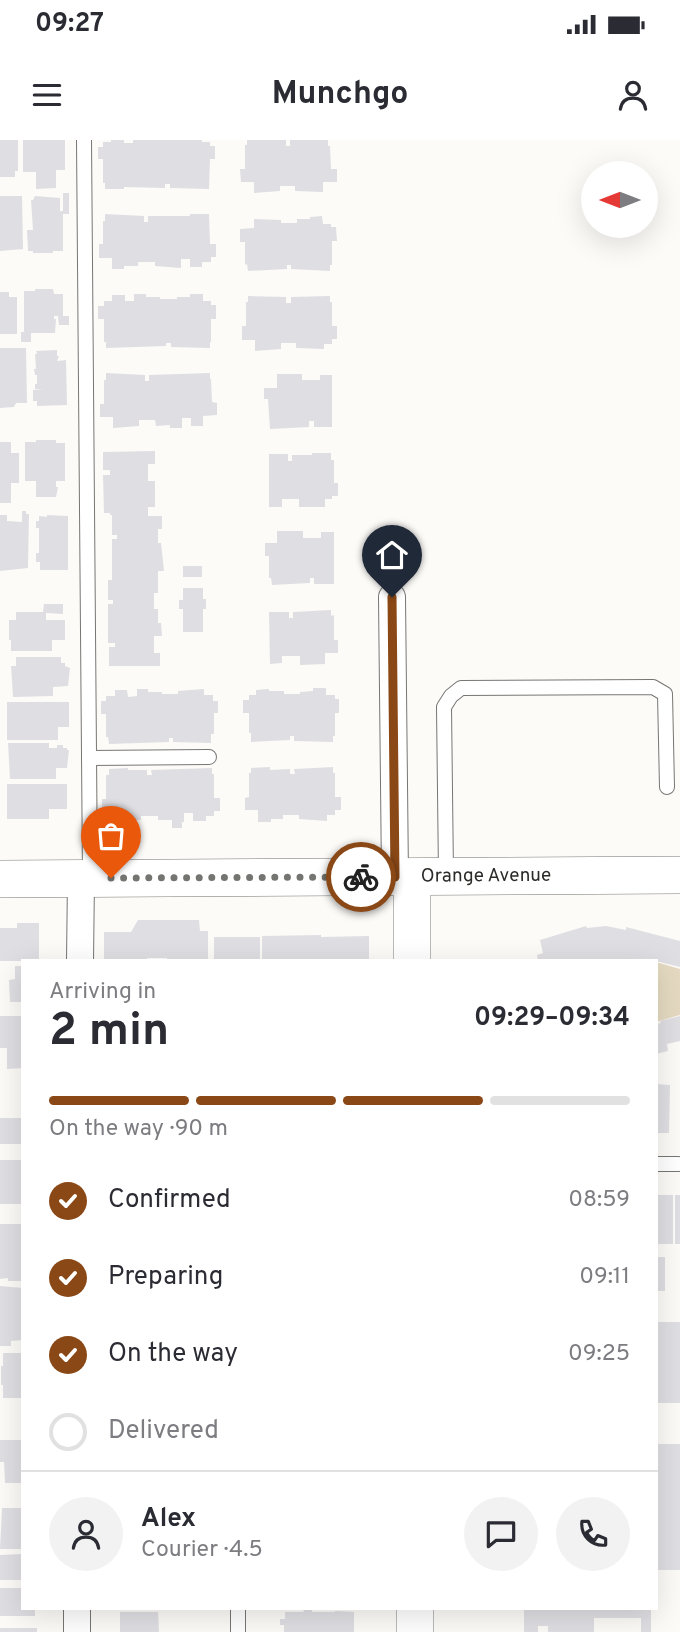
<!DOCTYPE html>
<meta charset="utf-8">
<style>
:root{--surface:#fff;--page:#f2f2f3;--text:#2b2b33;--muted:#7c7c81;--line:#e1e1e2;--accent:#8a4816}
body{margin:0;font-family:Overpass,sans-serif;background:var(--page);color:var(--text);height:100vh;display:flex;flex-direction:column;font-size:26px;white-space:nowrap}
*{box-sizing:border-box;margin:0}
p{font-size:23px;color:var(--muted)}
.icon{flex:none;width:38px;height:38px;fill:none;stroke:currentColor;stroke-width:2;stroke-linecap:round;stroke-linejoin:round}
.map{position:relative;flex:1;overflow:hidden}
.sheet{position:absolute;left:21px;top:819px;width:637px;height:651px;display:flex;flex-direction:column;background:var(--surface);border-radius:0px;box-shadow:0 7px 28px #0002}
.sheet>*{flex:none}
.needle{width:46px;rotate:270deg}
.tools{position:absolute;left:581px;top:21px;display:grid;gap:14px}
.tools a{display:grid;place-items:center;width:77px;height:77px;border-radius:50%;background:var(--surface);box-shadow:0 7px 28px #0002;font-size:35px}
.pin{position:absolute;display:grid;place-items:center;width:60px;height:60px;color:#fff;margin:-72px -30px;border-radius:50% 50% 50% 0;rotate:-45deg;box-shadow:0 0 7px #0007}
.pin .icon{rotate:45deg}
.courier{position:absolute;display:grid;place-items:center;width:70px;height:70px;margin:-35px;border:5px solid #8a4816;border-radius:50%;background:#fff;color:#222;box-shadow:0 2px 9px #0007}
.overview em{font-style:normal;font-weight:700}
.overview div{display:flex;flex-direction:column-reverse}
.overview{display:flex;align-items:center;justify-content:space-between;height:119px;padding:0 28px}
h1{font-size:46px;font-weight:700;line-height:52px}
.bar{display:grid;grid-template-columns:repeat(4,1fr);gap:10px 7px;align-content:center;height:84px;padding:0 28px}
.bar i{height:9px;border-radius:5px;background:var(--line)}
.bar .current{background:var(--accent)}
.bar p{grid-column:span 4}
.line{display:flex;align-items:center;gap:18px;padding:0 28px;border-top:2px solid var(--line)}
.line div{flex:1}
.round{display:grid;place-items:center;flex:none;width:74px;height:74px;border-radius:37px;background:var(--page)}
ol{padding:0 28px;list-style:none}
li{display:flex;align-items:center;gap:21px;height:77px}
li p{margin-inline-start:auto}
li .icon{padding:7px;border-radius:50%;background:var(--accent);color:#fff;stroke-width:4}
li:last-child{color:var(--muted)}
li i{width:38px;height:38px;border:4px solid var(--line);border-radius:50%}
.status{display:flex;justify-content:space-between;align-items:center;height:49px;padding:0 35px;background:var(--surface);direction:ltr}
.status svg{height:19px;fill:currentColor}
header{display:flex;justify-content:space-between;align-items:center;height:91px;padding:0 28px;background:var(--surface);font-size:32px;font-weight:700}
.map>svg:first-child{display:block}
.green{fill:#e5dac1}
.building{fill:#dfdee2}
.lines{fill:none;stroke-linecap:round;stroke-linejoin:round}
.lane-casing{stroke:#777673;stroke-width:16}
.street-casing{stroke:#777673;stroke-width:28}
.secondary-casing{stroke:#777673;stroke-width:38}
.lane{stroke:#fff;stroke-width:14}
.street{stroke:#fff;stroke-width:26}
.secondary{stroke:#fff;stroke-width:37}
.done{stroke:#747471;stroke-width:7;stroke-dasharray:0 12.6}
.route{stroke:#8a4816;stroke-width:9}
.labels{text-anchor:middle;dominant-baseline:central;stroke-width:6;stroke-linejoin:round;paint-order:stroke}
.street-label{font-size:19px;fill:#2b2b29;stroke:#fff}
</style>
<div class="status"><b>09:27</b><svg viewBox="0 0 49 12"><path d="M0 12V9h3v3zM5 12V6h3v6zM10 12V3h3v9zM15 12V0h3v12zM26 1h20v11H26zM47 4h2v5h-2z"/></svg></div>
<header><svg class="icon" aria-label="menu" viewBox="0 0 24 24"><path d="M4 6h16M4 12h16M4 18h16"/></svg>Munchgo<svg class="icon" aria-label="person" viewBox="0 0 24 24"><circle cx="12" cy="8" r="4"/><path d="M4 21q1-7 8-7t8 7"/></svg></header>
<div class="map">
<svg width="680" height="1492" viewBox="0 0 680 1492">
<rect width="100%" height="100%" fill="#fdfbf8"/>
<path class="green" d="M656,822l24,7v46l-24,7z"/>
<g class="building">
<path d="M0,0h18v31h-3v6h-15z"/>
<path d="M23,0h42v30h-9v18l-20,1v-17h-13z"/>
<path d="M111,0h13v3h9v-3h69v2h8v4h5v13h-5l-1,30 -39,-1v-4h-5v4l-41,-1v2h-19v-6h-2v-24h-5v-12h5v-5h8z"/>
<path d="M247,0h39v6h4v-6h38v6h2l1,23h6v13h-14v10l-28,-1v-5h-15v5l-26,2v-11h-13l-1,-13h5v-24h2z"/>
<path d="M63,53h6v21h-6v37h-10v2h-20v-2h-5l-1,-21h6l-2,-30h2l2,-4 25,2v13h3z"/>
<path d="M0,56h22l1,53 -23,2z"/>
<path d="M105,74l39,2v6h4v-6h42v-2h19l1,30h6v13h-5v5h-9v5h-12v-8h-9v9l-26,-2v-4h-17v4h-14v3h-12v-11h-13v-14h4v-23h2z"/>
<path d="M322,76l1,8h8v3h5l1,14h-5v24h-2v6l-39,-2v-4h-4v4l-39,2 -1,-7 -2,1v-23h-5v-13l14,-1v-9l27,1v3h16v-4h13v-2z"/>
<path d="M35,149h18l1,5h9v22h6v9h-10l-1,-9h-4v3h2l-1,14h-24v9h-10v-10h3v-41h11z"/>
<path d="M0,152h9v5h8v37h-17z"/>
<path d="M134,154h12v3h14v2h17v-2h13v-3h13v7h8v4h5v14h-5v23h-1v6l-39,-1v-4h-5v3l-60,2v-6h-2v-23h-6v-13h6v-5h8v-6h13v6h9z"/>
<path d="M248,156l38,1v6h5v-6l39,-1v6h2v24h5v13h-5v5h-8v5l-28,-1v-5h-15v6l-26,2v-11h-13v-14h4v-24h2z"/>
<path d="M0,208h26l1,55h-11l-2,4 -14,1z"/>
<path d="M57,210v6h2l-2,5 9,-1 1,45 -30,1v-5h-4v-11l10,-1h-8v-5h2v-9h-2l-1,-6h2l-1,-15h2l-1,-3z"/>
<path d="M106,233l39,2v6h4v-6l61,-2v6h1l1,23 5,1v12l-14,1v10h-12v-8h-9v10h-12v-3l-14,1 -1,-6h-16v6l-26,2v-11h-13v-13h4v-24h2z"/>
<path d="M277,234h25v6h18v-5h12v52h-18v-6h-5v6l-39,2 -2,-30h-4v-11h13z"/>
<path d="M36,300h20v3h9v38h-9v6h2l-2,10h-20v-16h-11v-39h11z"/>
<path d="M0,302h11v11h8v30h-8v20h-11z"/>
<path d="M155,311v13h-7v17h7v26h-7v9h14v13h-4v14h3l3,28h-6v22h-4v16h4v14h3l1,13h-8v17h6v13h-51v-19h6v-4h-7v-39h5v-4h-5v-20h4v-41h5v-4h-5v-20h-2v-2h-6l-1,-38h7v-5h-7v-18z"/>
<path d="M312,313h19v7h3v23h4v13h-6v3h-7v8h-26v-8h-17v8h-13v-53h19v7h4v-6h20z"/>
<path d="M22,371h4v3h3l-1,54 -28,3v-56h7v6l15,1z"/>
<path d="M47,375l21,1v54h-28v-8h-4v-9h3v-25h-3v-7h3v-5l8,1z"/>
<path d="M277,391h26v7h18v-6h13v52h-20v-6h-4v5l-38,2 -1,-7h-2v-22h-4v-13h12z"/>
<rect x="183" y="426" width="19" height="11"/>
<path d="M183,448h20v11h3v10h-3v23h-20v-23h-4v-9h4z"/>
<path d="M44,464h19v10l-17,-1v7h19v20h-13v11h-41v-11h-2v-20h7v-8h27z"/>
<path d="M331,470v6l3,-1v25h4v13h-13v11l-25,1v-9h-18v7l-12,1 -1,-52h20v6h4v-6z"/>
<path d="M16,517h45v6h4v3l5,2 -2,18 -15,1v9l-40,1 -2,-31h5z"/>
<path d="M313,548h13v7h9v4h4v14h-4v23h-2v6l-39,-1v-5h-4v4l-39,2v-9h-2v-20h-6v-13h6v-5h7v-5l13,-1v2h15v3h16v-2l13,-1z"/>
<path d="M137,549h11v3h14v2h16v-3l26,-2v6h9v6h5v12h-4v21h-3v9l-38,-1v-4h-4v4l-60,2 -1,-7h-2v-23h-5v-13h5v-5h9v-6h12l1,7 9,-1z"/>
<path d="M7,562h62v25h-11v13h-51z"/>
<path d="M8,603h41v5h8v-3h6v3h4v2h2l-2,18h-11v11h-46z"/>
<path d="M270,627v3l20,-1v5h5l-1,-5 39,-2v6h2v24h6v13h-6v5h-8v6l-28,-2v-4h-16v4h-12v3h-13v-12h-13v-12l4,-1v-24h2v-5z"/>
<path d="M128,628v2h19v5h5l-1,-5 61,-2v6h2v24h6v13h-6v5h-8v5h-13v-8h-9v9h-2v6h-10v-8h-14v-4h-17v4h-12v3h-14v-11h-13v-13h4v-24h3v-6z"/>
<path d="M7,644h60v25h-18v10h-42z"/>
<path d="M138,780h61l1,11h8v30h-41v-3h-20v3h-43v-29h27z"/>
<path d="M17,783h22v38h-39v-33h17z"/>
<path d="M586,786l1,2 19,-2 20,4v-3l54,14v26l-24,-6h-118l-1,-6 6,-2 -3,-13z"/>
<path d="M321,795v2l48,-1v25h-107v-25z"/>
<rect x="214" y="797" width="46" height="24"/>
<path d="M15,826h8v36h-13l-1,-22 6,-1z"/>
<path d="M0,876h23v52l-16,1v-21h-7z"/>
<path d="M680,876v25l-13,3 1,7 -12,3v-30l5,-1 -1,-2z"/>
<path d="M656,944l14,1 -1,48h-13z"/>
<rect x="0" y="978" width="23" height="26"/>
<rect x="0" y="1020" width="23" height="44"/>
<rect x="656" y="1055" width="17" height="49"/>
<rect x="675" y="1055" width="5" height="49"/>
<path d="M0,1084h23v57h-15v-3l-8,1z"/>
<rect x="656" y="1117" width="9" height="34"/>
<path d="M0,1146l23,2v52l-12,1v5h-11z"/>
<rect x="656" y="1182" width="24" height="81"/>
<path d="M3,1213h20v45h-20v-13h-2v-19h2z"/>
<path d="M0,1300h23v43h-18l-1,-21h-4z"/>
<rect x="656" y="1304" width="24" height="126"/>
<path d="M2,1368h21v41h-23z"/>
<path d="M23,1414v26h-23v-25z"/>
<path d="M0,1448h23v20h12v8h-35z"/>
<path d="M524,1468h127v24h-10v-14h-47v14h-46v-6h-10v6h-14z"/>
<path d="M303,1469h9v3h23v-1l19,1v20h-70v-7h-4v-6h5v-7h19z"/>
<path d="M120,1472h38l1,20h-39z"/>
<rect x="0" y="1488" width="37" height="4"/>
</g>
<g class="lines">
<g class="lane-casing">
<g id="lane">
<path d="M84,0l6,737"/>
<path d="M89,618l120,-1"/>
<path d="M446,735l-2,-168 7,-11 10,-8 192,-1 12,7 2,93"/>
<path d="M656,1024h22"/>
<path d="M238,1468v24"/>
</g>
</g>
<g class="street-casing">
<g id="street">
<path d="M392,457l3,280"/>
<path d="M80,821l1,-83"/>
<path d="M77,1492v-24"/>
</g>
</g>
<g class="secondary-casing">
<g id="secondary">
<path d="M412,737v84"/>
<path id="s1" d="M0,739l680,-4"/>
<path d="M415,1468v24"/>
</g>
</g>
<use href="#lane" class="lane"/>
<use href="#street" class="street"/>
<use href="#secondary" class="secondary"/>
</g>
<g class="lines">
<path class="done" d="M111,738l250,-1"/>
<path class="route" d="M361,737h34l-3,-280"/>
</g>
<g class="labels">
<g class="street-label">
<text stroke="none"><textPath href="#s1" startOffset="486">Orange Avenue</textPath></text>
</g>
</g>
</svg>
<div class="tools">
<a><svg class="needle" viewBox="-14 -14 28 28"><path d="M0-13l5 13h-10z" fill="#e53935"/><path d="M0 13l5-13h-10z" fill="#7c7c81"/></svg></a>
</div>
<div class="pin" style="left:111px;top:738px;background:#ea580c"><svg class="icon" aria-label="bag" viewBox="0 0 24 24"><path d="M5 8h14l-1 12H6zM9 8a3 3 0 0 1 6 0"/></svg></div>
<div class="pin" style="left:392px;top:457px;background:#1f2937"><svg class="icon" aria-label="home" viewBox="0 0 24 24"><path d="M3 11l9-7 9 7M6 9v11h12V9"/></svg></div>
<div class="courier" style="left:361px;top:737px"><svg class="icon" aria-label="bike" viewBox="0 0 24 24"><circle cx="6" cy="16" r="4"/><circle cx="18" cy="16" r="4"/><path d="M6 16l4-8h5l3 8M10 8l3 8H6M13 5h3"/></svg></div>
<section class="sheet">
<div class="overview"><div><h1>2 min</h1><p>Arriving in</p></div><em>09:29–09:34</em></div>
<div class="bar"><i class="current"></i><i class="current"></i><i class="current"></i><i></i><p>On the way · 90 m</p></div>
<ol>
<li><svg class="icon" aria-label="check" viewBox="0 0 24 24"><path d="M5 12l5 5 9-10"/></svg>Confirmed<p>08:59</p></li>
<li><svg class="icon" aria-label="check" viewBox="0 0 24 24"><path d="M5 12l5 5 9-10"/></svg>Preparing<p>09:11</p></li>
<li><svg class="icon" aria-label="check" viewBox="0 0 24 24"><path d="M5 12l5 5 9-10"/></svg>On the way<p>09:25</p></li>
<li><i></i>Delivered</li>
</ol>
<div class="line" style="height:126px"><a class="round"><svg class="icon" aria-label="person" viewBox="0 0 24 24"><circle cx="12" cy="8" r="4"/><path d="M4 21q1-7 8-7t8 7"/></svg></a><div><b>Alex</b><p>Courier · 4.5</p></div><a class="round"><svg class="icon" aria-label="chat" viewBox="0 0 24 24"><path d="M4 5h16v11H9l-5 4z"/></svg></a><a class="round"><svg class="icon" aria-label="phone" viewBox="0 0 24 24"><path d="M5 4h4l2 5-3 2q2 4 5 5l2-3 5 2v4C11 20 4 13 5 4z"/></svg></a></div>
</section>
</div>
